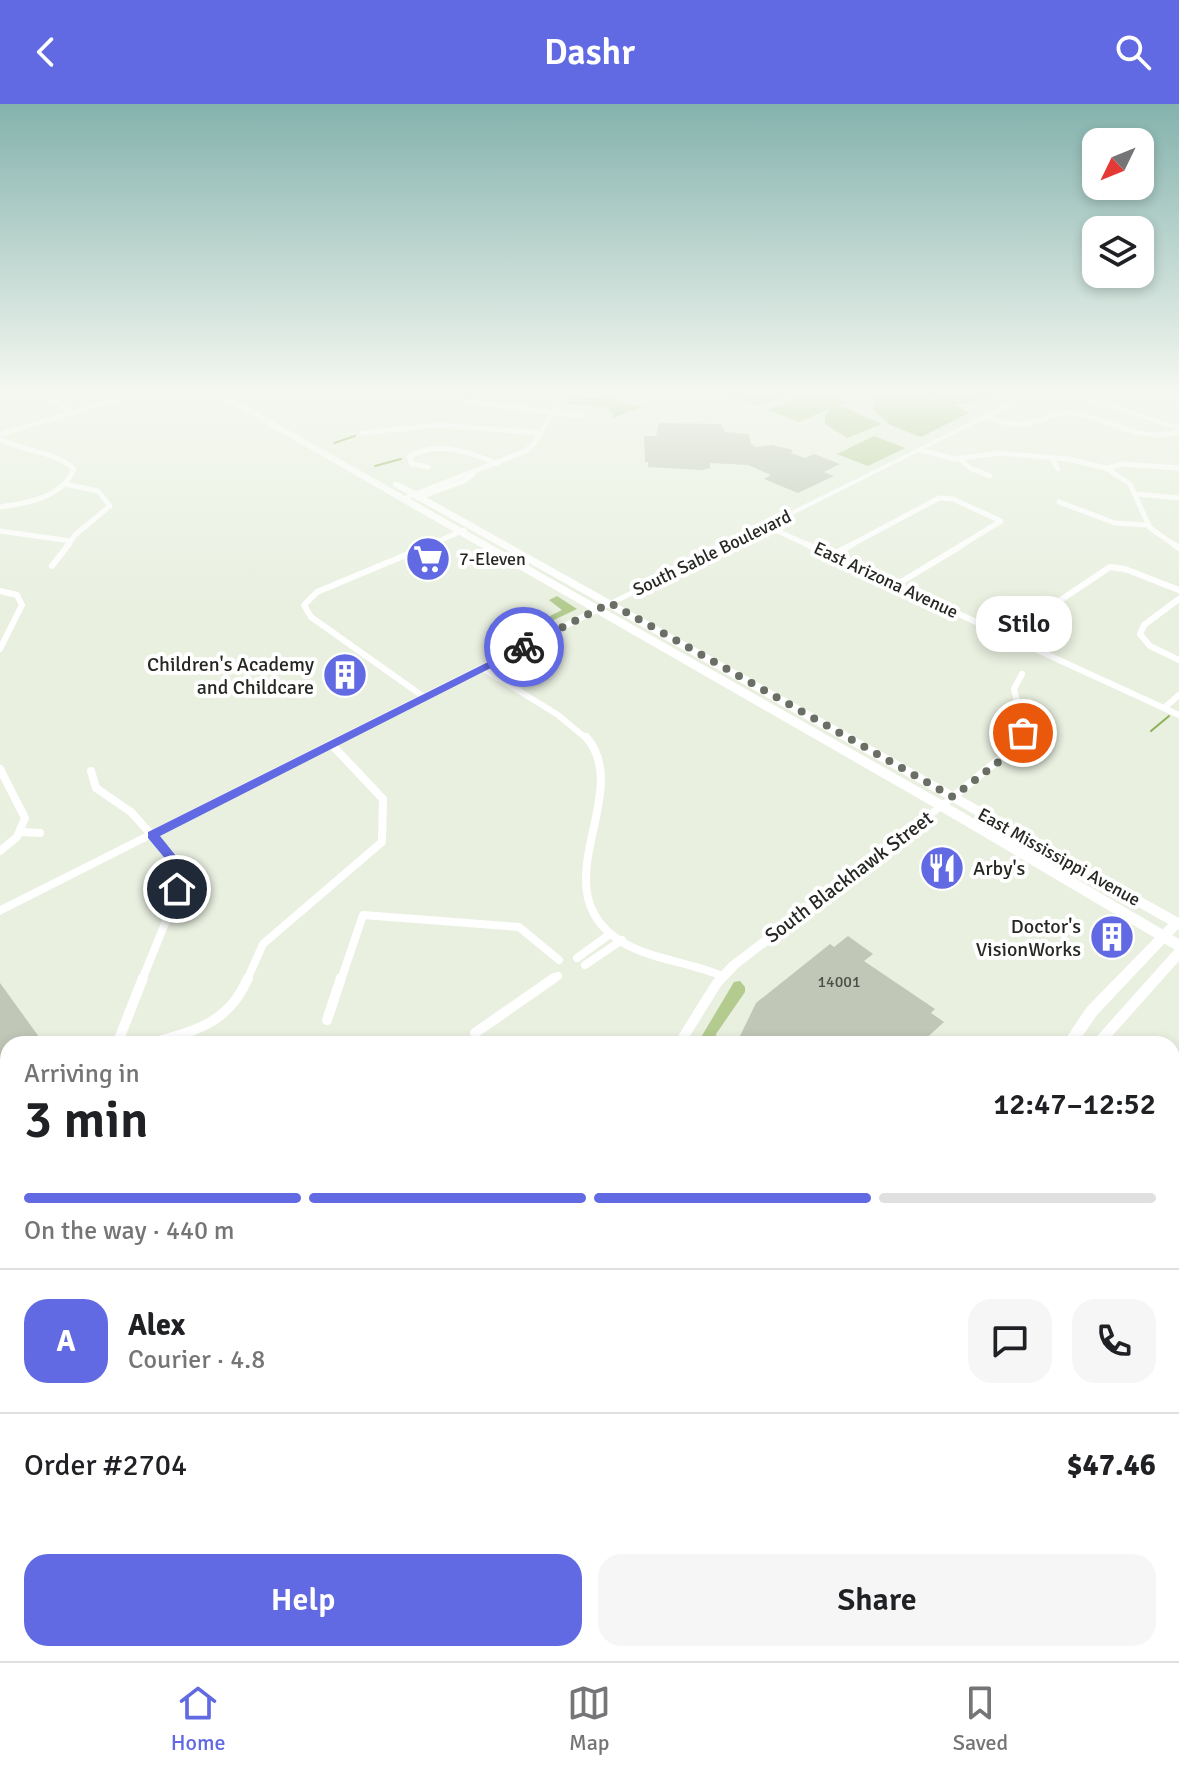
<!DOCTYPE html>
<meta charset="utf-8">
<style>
:root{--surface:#fff;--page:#f6f6f6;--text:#202124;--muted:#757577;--line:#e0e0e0;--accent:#616ae2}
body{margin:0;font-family:Signika,sans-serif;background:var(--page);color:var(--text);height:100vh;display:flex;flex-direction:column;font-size:30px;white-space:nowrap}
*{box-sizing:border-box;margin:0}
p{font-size:26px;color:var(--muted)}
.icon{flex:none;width:44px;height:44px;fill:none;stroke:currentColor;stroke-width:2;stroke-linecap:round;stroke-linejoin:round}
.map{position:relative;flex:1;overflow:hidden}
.side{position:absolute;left:0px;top:932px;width:1180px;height:626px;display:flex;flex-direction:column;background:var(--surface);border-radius:24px 24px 0 0;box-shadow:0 4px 12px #0003}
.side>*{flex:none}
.needle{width:52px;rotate:227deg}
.tools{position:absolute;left:1082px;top:24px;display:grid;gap:16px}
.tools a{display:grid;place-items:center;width:72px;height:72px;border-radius:16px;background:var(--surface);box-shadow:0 4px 12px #0003;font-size:40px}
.pin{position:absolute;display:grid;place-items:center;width:68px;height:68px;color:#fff;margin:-34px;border:4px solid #fff;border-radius:50%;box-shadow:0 2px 8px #0007}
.courier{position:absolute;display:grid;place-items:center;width:80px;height:80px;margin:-40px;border:6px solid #616ae2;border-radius:50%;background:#fff;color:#222;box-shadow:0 2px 10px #0007}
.bubble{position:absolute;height:56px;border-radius:24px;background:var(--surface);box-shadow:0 4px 12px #0003;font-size:26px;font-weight:600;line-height:56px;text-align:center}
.summary em{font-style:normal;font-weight:600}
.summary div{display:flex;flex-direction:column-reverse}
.summary{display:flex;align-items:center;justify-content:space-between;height:136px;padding:0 24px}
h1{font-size:52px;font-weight:600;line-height:60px}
.bar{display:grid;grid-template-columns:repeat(4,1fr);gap:12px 8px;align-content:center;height:96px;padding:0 24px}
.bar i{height:10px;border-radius:6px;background:var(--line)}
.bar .selected{background:var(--accent)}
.bar p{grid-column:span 4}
.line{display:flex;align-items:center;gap:20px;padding:0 24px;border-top:2px solid var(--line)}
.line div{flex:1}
.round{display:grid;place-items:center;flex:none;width:84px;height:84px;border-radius:24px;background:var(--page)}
.action{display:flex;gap:16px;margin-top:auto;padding:16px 24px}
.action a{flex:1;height:92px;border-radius:24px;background:var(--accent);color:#fff;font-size:32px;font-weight:600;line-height:92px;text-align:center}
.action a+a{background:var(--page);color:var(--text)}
header{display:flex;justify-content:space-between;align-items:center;height:104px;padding:0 24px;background:var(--accent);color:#fff;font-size:36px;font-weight:600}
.dock{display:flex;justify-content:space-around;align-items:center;height:112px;border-top:2px solid var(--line);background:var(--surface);font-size:22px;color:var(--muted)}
.dock a{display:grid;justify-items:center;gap:4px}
.dock .selected{color:var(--accent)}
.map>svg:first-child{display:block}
.green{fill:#b3cb8f}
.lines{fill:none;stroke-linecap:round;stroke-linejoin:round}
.stream{stroke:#8fb055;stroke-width:2}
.canal{fill:#8fb055;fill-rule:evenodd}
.building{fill:#c0c7b7}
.minor-far4{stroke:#fff;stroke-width:5}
.minor-far3{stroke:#fff;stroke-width:6}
.minor-far2{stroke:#fff;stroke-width:8}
.minor-far1{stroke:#fff;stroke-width:10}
.minor{stroke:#fff;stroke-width:12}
.tertiary{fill:#fff;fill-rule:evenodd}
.secondary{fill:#fff;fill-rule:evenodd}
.primary{fill:#fff;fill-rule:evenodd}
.route{fill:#616ae2}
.done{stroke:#6a6f65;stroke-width:8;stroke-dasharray:0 14.4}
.labels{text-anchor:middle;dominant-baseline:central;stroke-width:8;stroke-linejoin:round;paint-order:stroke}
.number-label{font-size:16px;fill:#4c5048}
.far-street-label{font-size:18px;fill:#262923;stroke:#fff}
.far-poi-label{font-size:18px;fill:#262923;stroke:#fff;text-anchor:start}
.poi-label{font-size:20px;fill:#262923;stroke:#fff;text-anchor:end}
.street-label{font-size:20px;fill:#262923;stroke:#fff}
</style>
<header><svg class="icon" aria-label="back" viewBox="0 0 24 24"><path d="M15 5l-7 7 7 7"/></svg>Dashr<svg class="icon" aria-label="search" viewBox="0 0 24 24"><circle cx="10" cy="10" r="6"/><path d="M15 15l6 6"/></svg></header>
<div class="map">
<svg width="1179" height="1557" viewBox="0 0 1179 1557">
<rect width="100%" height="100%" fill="#e9f0e0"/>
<g class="green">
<path d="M686,286l-73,28v-5l-7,-6 -39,-3 6,-7h39l11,6 21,3z"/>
<path d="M728,286h68l-37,16 -36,-13z"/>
<path d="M815,286l30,12 -6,3 43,19 -35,14 -22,-14v-9l6,-7 -32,14 -32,-12z"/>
<path d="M888,286h21l35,13 -19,-13h82l-30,10 4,2 -25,3 13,8 -48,24 -31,-12 -17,-15 3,-11z"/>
<path d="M874,332l31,12 -37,18 -31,-12z"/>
<path d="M557,492l20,13 -55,26c-11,2 -21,-2 -31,-8l7,-3 15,11h7l6,-7 36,-18 -13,-10z"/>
<path d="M740,877l5,6v5l-29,42 2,10h-21l37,-62z"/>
</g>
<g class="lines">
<g class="stream">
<path d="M468,293l3,-7"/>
<path d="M334,339l21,-7"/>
<path d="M375,362l26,-7"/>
<path d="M1151,627l18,-15"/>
</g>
<path class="canal" d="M8,1071v13l-8,4v-13z"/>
</g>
<g class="building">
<path d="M659,319l62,1 4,8 24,2 2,9 4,4 17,-2 21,5 -2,3 14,5 9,-4 26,10 -16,8 10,4 -36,17 -34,-14 7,-4 -23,-10 -38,-2v5l-8,2 -54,-3v-5h-3l-1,-26h12z"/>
<path d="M348,558l19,14 -25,12 -19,-14z"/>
<path d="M1113,820l16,10 1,14 -18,3 -18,-10 1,-14z"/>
<path d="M848,832l25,18 -9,7 71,48 -4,4 13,9 -24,22h-170l-10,-8 16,-33 74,-59 4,3z"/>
<path d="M0,879l42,58 -6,3h-28v16l-8,5z"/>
<path d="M1172,1044l7,5v36l-7,10z"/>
<path d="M8,1121v62l-8,-10v-46z"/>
<path d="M383,1550h310l6,7h-311z"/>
</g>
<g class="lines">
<g class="minor-far4">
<path d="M37,286l37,23"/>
<path d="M535,286l59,5 37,-5"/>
<path d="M467,297l113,15"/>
<path d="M986,313c15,5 33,10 49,5 12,-4 22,-11 36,-9 38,5 68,30 108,19"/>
<path d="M362,329l75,-8 104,8"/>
<path d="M0,335c23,13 55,12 74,30 -12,29 -46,34 -74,38"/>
<path d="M920,346l35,9 44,-6 69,6 38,9 24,16 20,44 26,18"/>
<path d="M1051,353l7,12"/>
<path d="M960,355l10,9 20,8"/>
<path d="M428,363l-16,-3 -3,-7c28,-17 61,-5 89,7"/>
<path d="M1106,364l17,-4 56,4"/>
<path d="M65,380l33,7 12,15 -35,29 -8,11"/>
<path d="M1136,390l43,4"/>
<path d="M408,393l118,-46 10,-10 28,-48"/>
<path d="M417,394l47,-17 9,-7"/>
<path d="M1059,398l56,21 32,2"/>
<path d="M767,422l43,20"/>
<path d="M0,427l71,10"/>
<path d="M427,442l37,-16"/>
<path d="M849,442l90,-48 14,1 48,22 -41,25"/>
</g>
<g class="minor-far3">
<path d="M806,440l373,171"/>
<path d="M1173,440l6,4"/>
<path d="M832,451l21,-11"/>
<path d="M52,462l17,-22"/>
<path d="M896,481l68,-41"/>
<path d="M0,487l17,4 5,10 -22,44"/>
<path d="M1179,495l-35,26 -4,9 10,12 29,14"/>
<path d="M1007,532l103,-69 15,2 54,21"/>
<path d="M482,564l76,47 29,24"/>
<path d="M424,593l-113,-80 -7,-12 13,-13 115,-48"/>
<path d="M1164,604l15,-13"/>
<path d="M1020,635l3,-12 -9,-38 8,-15"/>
</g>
<g class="minor-far2">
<path d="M586,633c50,56 -49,153 36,205 30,18 68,20 100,34"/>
<path d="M0,665l25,49 -8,19 -17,14"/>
<path d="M91,667l5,17 35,24 35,39 9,17 -1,33 -32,79"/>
<path d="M953,693l65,-53 2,-7"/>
<path d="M21,728l19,1"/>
<path d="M577,854l33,-24"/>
<path d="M585,861l37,-25"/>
<path d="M247,876l16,-36 119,-102 1,-43 -52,-55"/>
<path d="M341,876l22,-65 156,12 40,33"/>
<path d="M551,876l7,-4"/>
</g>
<g class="minor-far1">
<path d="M327,916l14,-42"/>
<path d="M475,929l79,-55"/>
<path d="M117,940l26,-66"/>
<path d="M149,940c44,-13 79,-19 99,-66"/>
</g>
<path class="minor" d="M1150,1550l8,7"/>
<g class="tertiary">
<path d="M1035,286h7l-429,215h-3l-4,-2z"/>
<path d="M1055,286h9l115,36v4z"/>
<path d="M953,690l3,1 2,2 -2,2 -218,169 -17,18 -36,58h-12l40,-64 17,-18 220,-167z"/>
<path d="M184,1550h20l-3,7h-21z"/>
</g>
<g class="secondary">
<path d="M610,496l4,3 -1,2 -613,310v-9z"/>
<path d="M1176,814l3,1v9l-82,87 -20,29h-15l25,-37 85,-87z"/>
<path d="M1179,844v13l-74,83h-15l84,-94z"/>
<path d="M1172,1198l7,3v21l-7,-3z"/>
<path d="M1172,1228l7,4v37l-7,-5z"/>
<path d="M1179,1376v32l-7,3v-32z"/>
<path d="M1179,1520v29l-5,8h-21l3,-7h16v-27z"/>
<path d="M1069,1550h22l-3,7h-22z"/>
</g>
<g class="primary">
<path d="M140,286h14l-154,47v-5z"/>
<path d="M207,286h11l729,413 232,136v13l-242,-143z"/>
<path d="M393,378h6l780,436v12l-786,-444z"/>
</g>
</g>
<linearGradient id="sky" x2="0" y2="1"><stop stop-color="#84b2ad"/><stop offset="0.57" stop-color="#f5f8f1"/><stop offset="1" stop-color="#f5f8f1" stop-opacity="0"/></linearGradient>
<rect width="1179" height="504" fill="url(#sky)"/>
<path class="route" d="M524,540l5,3 -1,2 -368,187 20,25 4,28 -7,4 -4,-1 -5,-30 -20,-24v-6z"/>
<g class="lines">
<path class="done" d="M524,543l86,-44 343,194 61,-47 9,-17"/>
</g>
<defs>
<g id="supermarket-disc" transform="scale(2.3)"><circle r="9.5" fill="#616ae2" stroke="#fff"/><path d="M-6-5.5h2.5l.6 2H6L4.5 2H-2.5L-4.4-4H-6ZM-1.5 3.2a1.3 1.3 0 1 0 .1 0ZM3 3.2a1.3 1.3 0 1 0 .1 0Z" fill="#fff"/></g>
<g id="building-disc" transform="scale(2.3)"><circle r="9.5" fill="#616ae2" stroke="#fff"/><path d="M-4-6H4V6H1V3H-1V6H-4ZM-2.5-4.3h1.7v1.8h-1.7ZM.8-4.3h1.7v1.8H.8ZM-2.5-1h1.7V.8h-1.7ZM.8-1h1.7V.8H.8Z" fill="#fff"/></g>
<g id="restaurant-disc" transform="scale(2.3)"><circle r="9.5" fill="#616ae2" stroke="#fff"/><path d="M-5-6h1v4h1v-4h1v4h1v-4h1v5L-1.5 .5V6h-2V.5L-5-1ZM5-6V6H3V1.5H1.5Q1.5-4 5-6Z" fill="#fff"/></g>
</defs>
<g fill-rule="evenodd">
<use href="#supermarket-disc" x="428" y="455"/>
<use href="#building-disc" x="345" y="571"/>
<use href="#restaurant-disc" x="942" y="764"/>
<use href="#building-disc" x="1112" y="833"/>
</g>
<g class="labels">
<g class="number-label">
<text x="839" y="878">14001</text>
</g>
<g class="far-street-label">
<text transform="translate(712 449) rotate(-26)">South Sable Boulevard</text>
<text transform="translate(886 476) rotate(25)">East Arizona Avenue</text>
<text transform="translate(1059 753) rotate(29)">East Mississippi Avenue</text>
</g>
<g class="far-poi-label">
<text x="459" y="455">7-Eleven</text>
</g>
<g class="poi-label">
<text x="314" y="560">Children's Academy<tspan x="314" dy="23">and Childcare</tspan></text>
<text x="973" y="764" text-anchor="start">Arby's</text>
<text x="1081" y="822">Doctor's<tspan x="1081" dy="23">VisionWorks</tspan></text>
</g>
<g class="street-label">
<text transform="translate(849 773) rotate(-37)">South Blackhawk Street</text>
</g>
</g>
</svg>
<div class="tools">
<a><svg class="needle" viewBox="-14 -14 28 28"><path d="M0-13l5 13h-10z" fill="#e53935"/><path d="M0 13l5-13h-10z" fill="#757577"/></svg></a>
<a><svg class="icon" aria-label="layers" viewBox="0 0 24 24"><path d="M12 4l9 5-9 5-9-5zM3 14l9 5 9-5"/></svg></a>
</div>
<div class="pin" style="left:1023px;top:629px;background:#ea580c"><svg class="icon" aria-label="bag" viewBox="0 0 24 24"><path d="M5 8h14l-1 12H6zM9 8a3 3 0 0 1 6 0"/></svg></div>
<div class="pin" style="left:177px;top:785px;background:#1f2937"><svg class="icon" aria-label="home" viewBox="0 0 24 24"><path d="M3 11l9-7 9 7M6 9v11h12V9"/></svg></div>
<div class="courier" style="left:524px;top:543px"><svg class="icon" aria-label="bike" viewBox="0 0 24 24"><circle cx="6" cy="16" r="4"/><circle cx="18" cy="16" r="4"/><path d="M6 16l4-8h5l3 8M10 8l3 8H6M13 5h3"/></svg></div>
<div class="bubble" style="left:976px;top:492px;width:96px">Stilo</div>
<section class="side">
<div class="summary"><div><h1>3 min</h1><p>Arriving in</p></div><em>12:47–12:52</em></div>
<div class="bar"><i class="selected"></i><i class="selected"></i><i class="selected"></i><i></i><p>On the way · 440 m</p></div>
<div class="line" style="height:144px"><b class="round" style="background:var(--accent);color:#fff">A</b><div><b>Alex</b><p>Courier · 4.8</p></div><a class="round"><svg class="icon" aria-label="chat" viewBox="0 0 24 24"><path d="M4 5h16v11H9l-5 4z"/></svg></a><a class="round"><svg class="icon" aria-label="phone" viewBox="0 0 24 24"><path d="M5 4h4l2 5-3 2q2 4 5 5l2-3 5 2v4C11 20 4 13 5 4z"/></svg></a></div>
<div class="line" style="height:104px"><div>Order #2704</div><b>$47.46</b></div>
<div class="action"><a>Help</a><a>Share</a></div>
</section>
</div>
<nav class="dock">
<a class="selected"><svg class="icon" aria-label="home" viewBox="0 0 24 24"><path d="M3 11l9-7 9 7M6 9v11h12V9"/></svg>Home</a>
<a><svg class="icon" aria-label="map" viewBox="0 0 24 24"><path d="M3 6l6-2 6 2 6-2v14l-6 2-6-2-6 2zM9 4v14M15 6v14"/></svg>Map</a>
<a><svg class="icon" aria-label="saved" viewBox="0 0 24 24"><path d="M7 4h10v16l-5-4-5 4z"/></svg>Saved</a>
</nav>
